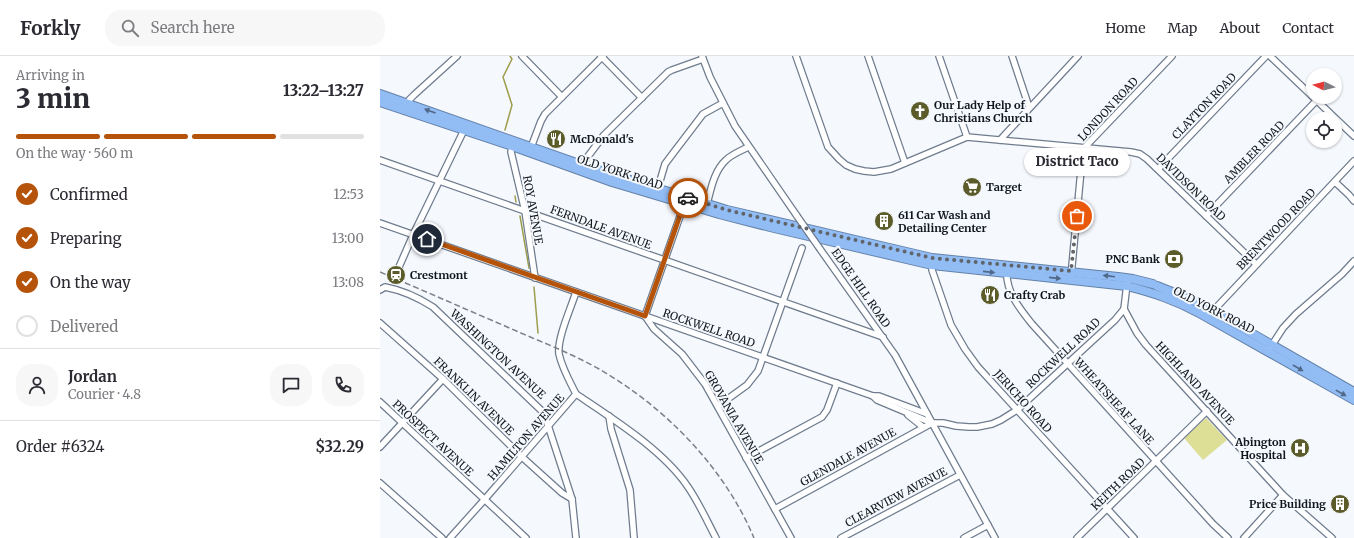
<!DOCTYPE html>
<meta charset="utf-8">
<style>
:root{--surface:#fff;--page:#f7f7f7;--text:#2b2b33;--muted:#7c7c81;--line:#e1e1e2;--accent:#b45309}
body{margin:0;font-family:Merriweather,serif;background:var(--page);color:var(--text);height:100vh;display:flex;flex-direction:column;font-size:15px;white-space:nowrap}
*{box-sizing:border-box;margin:0}
p{font-size:13px;color:var(--muted)}
.icon{flex:none;width:22px;height:22px;fill:none;stroke:currentColor;stroke-width:2;stroke-linecap:round;stroke-linejoin:round}
.map{position:relative;flex:1;overflow:hidden}
.panel{display:flex;flex-direction:column;background:var(--surface);width:380px}
.panel>*{flex:none}
.needle{width:26px;rotate:276deg}
.controls{position:absolute;left:926px;top:12px;display:grid;gap:8px}
.controls a{display:grid;place-items:center;width:36px;height:36px;border-radius:50%;background:var(--surface);box-shadow:0 1px 3px #0004;font-size:20px}
.pin{position:absolute;display:grid;place-items:center;width:34px;height:34px;color:#fff;margin:-17px;border:2px solid #fff;border-radius:50%;box-shadow:0 1px 4px #0007}
.courier{position:absolute;display:grid;place-items:center;width:40px;height:40px;margin:-20px;border:3px solid #b45309;border-radius:50%;background:#fff;color:#222;box-shadow:0 1px 5px #0007}
.bubble{position:absolute;height:28px;border-radius:14px;background:var(--surface);box-shadow:0 1px 3px #0004;font-size:13px;font-weight:800;line-height:28px;text-align:center}
.headline em{font-style:normal;font-weight:800}
.headline div{display:flex;flex-direction:column-reverse}
.headline{display:flex;align-items:center;justify-content:space-between;height:68px;padding:0 16px}
h1{font-size:26px;font-weight:800;line-height:30px}
.bar{display:grid;grid-template-columns:repeat(4,1fr);gap:6px 4px;align-content:center;height:48px;padding:0 16px}
.bar i{height:5px;border-radius:3px;background:var(--line)}
.bar .active{background:var(--accent)}
.bar p{grid-column:span 4}
.line{display:flex;align-items:center;gap:10px;padding:0 16px;border-top:1px solid var(--line)}
.line div{flex:1}
.round{display:grid;place-items:center;flex:none;width:42px;height:42px;border-radius:16px;background:var(--page)}
ol{padding:0 16px;list-style:none}
li{display:flex;align-items:center;gap:12px;height:44px}
li p{margin-inline-start:auto}
li .icon{padding:4px;border-radius:50%;background:var(--accent);color:#fff;stroke-width:4}
li:last-child{color:var(--muted)}
li i{width:22px;height:22px;border:2px solid var(--line);border-radius:50%}
header{display:flex;align-items:center;gap:24px;box-sizing:border-box;height:56px;padding:0 20px;background:var(--surface);border-bottom:1px solid var(--line)}
header strong{font-size:19px}
nav{display:flex;gap:22px;margin-inline-start:auto;font-size:14px}
.search{width:280px;height:36px;background:var(--page);display:flex;align-items:center;gap:10px;box-sizing:border-box;padding:0 14px;border-radius:16px;color:var(--muted);font-size:15px}
main{display:flex;flex:1;min-height:0}
.map>svg:first-child{display:block}
.green{fill:#dddf97}
.lines{fill:none;stroke-linecap:round;stroke-linejoin:round}
.stream{stroke:#9d9e4c;stroke-width:1.5}
.minor-casing{stroke:#6f7c8e;stroke-width:8}
.highway-casing{stroke:#6482a8;stroke-width:10}
.minor{stroke:#fff;stroke-width:5.5}
.highway{stroke:#92bcf4;stroke-width:8}
.rail{stroke:#7c8187;stroke-width:1.5;stroke-dasharray:6 3;stroke-linecap:butt}
.minor-bridge-casing{stroke:#6f7c8e;stroke-width:8;stroke-linecap:butt}
.minor-bridge{stroke:#fff;stroke-width:5.5}
.oneway{fill:#516988}
.done{stroke:#60656b;stroke-width:4;stroke-dasharray:0 7.2}
.route{stroke:#b45309;stroke-width:5}
.labels{text-anchor:middle;dominant-baseline:central;stroke-width:4;stroke-linejoin:round;paint-order:stroke}
.poi-label{font-size:11px;font-weight:bold;fill:#10161c;stroke:#f5f8fd;text-anchor:start}
.street-label{font-size:11px;fill:#10161c;stroke:#f5f8fd}
</style>
<header>
<strong>Forkly</strong>
<div class="search"><svg class="icon" aria-label="search" viewBox="0 0 24 24"><circle cx="10" cy="10" r="6"/><path d="M15 15l6 6"/></svg>Search here</div>
<nav><a>Home</a><a>Map</a><a>About</a><a>Contact</a></nav>
</header>
<main>
<section class="panel">
<div class="headline"><div><h1>3 min</h1><p>Arriving in</p></div><em>13:22–13:27</em></div>
<div class="bar"><i class="active"></i><i class="active"></i><i class="active"></i><i></i><p>On the way · 560 m</p></div>
<ol>
<li><svg class="icon" aria-label="check" viewBox="0 0 24 24"><path d="M5 12l5 5 9-10"/></svg>Confirmed<p>12:53</p></li>
<li><svg class="icon" aria-label="check" viewBox="0 0 24 24"><path d="M5 12l5 5 9-10"/></svg>Preparing<p>13:00</p></li>
<li><svg class="icon" aria-label="check" viewBox="0 0 24 24"><path d="M5 12l5 5 9-10"/></svg>On the way<p>13:08</p></li>
<li><i></i>Delivered</li>
</ol>
<div class="line" style="height:72px"><a class="round"><svg class="icon" aria-label="person" viewBox="0 0 24 24"><circle cx="12" cy="8" r="4"/><path d="M4 21q1-7 8-7t8 7"/></svg></a><div><b>Jordan</b><p>Courier · 4.8</p></div><a class="round"><svg class="icon" aria-label="chat" viewBox="0 0 24 24"><path d="M4 5h16v11H9l-5 4z"/></svg></a><a class="round"><svg class="icon" aria-label="phone" viewBox="0 0 24 24"><path d="M5 4h4l2 5-3 2q2 4 5 5l2-3 5 2v4C11 20 4 13 5 4z"/></svg></a></div>
<div class="line" style="height:52px"><div>Order #6324</div><b>$32.29</b></div>
</section>
<div class="map">
<svg width="974" height="482" viewBox="0 0 974 482">
<rect width="100%" height="100%" fill="#f5f8fd"/>
<path class="green" d="M826,362l21,22 -24,20 -19,-22z"/>
<g class="lines">
<g class="stream">
<path d="M125,74l7,-25 -9,-28 9,-18 -2,-3"/>
<path d="M135,140l1,6"/>
<path d="M140,160l9,52"/>
<path d="M154,231l4,46"/>
</g>
<g class="minor-casing">
<g id="minor">
<path d="M142,0l40,41"/>
<path d="M221,0l41,42"/>
<path d="M322,0l8,21 25,49 62,90"/>
<path d="M416,0l32,91 11,12 7,6 9,4 9,2 10,1 17,-3 76,-32 164,15 9,2 7,5 109,105"/>
<path d="M488,0l37,107"/>
<path d="M559,0l28,81"/>
<path d="M632,0l17,51"/>
<path d="M890,0l84,80"/>
<path d="M27,50l2,-6 5,-5 43,-39"/>
<path d="M620,84l78,-84"/>
<path d="M132,90l-1,6 14,59 10,67"/>
<path d="M150,94l11,-29 4,-7 58,-58"/>
<path d="M0,104l503,177"/>
<path d="M200,111l24,-32 64,-63 4,-2 31,-11"/>
<path d="M778,113l108,-113"/>
<path d="M955,126l14,13 5,6"/>
<path d="M277,135l8,-27 9,-12 29,-38 20,-11"/>
<path d="M305,146l-40,114 9,13 28,25 23,30 86,154"/>
<path d="M327,148c4,-15 7,-33 19,-44 6,-6 15,-9 22,-13"/>
<path d="M826,160l110,-115"/>
<path d="M0,167l493,173 4,4 55,23h11l13,3 13,1h8l15,-3 9,-4 16,-10 98,-90 9,-11"/>
<path d="M440,193l75,106 100,183"/>
<path d="M552,206v8l19,55 14,24 13,18 156,171"/>
<path d="M19,211l14,-32 52,-107"/>
<path d="M627,214c-2,21 13,39 25,54l181,200 15,14"/>
<path d="M691,220l12,-127 89,-93"/>
<path d="M747,228l-3,25 13,24 9,12 137,150 49,43"/>
<path d="M0,234l5,-3c16,3 34,11 48,20l111,106 28,86 4,39"/>
<path d="M833,255l141,-150"/>
<path d="M0,267l63,56 79,78 40,36 10,6"/>
<path d="M890,292l13,-20 13,-14 46,-40 12,-13"/>
<path d="M196,338c37,25 87,56 112,93 11,16 19,34 28,51"/>
<path d="M493,340h6l48,18"/>
<path d="M0,346l146,136"/>
<path d="M338,350l29,-21 11,-14 44,-123"/>
<path d="M528,359l15,12"/>
<path d="M229,360l2,13 19,61 4,48"/>
<path d="M0,391l63,-68"/>
<path d="M366,402l76,-41 5,-7 10,-27"/>
<path d="M0,427l62,55"/>
<path d="M395,453l157,-86"/>
<path d="M70,482l35,-39 91,-105c-6,-12 -14,-26 -17,-40 -2,-16 12,-46 17,-62"/>
<path d="M461,482l119,-63"/>
<path d="M584,482l24,-13"/>
<path d="M697,482l130,-127"/>
<path d="M864,482l39,-43"/>
</g>
</g>
<g class="highway-casing">
<g id="highway">
<path d="M0,38l202,71 145,45 205,48 186,19 15,2 20,5"/>
<path d="M0,46l132,44 100,36 107,32 51,13 162,38 195,21c27,7 49,14 74,28l153,86"/>
<path d="M777,230l35,14 21,11 141,81"/>
</g>
</g>
<use href="#minor" class="minor"/>
<use href="#highway" class="highway"/>
<path class="rail" d="M0,216c42,18 83,36 125,54 31,14 64,26 94,43 66,38 125,98 155,169"/>
<g class="minor-bridge-casing">
<path id="minor-bridge" d="M417,160l23,33"/>
</g>
<use href="#minor-bridge" class="minor-bridge"/>
</g>
<defs><path id="oneway-solid" d="M-6-.8H1V-3.2L6.5 0L1 3.2V.8H-6Z"/></defs>
<g class="oneway">
<use href="#oneway-solid" transform="translate(50 55) rotate(-160)"/>
<use href="#oneway-solid" transform="translate(609 216) rotate(6)"/>
<use href="#oneway-solid" transform="translate(729 220) rotate(-173)"/>
<use href="#oneway-solid" transform="translate(675 222) rotate(6)"/>
<use href="#oneway-solid" transform="translate(918 312) rotate(30)"/>
<use href="#oneway-solid" transform="translate(961 337) rotate(29)"/>
</g>
<g class="lines">
<path class="done" d="M308,142l39,12 205,48 139,13 6,-55"/>
<path class="route" d="M47,183l218,77 41,-118h2"/>
</g>
<defs>
<g id="church-disc" transform="scale(1)"><circle r="9.5" fill="#5b5c29" stroke="#f5f8fd"/><path d="M-1.2-6h2.4v3.5h3.3v2.4h-3.3V6h-2.4V-.1h-3.3v-2.4h3.3Z" fill="#fff"/></g>
<g id="restaurant-disc" transform="scale(1)"><circle r="9.5" fill="#5b5c29" stroke="#f5f8fd"/><path d="M-5-6h1v4h1v-4h1v4h1v-4h1v5L-1.5 .5V6h-2V.5L-5-1ZM5-6V6H3V1.5H1.5Q1.5-4 5-6Z" fill="#fff"/></g>
<g id="supermarket-disc" transform="scale(1)"><circle r="9.5" fill="#5b5c29" stroke="#f5f8fd"/><path d="M-6-5.5h2.5l.6 2H6L4.5 2H-2.5L-4.4-4H-6ZM-1.5 3.2a1.3 1.3 0 1 0 .1 0ZM3 3.2a1.3 1.3 0 1 0 .1 0Z" fill="#fff"/></g>
<g id="building-disc" transform="scale(1)"><circle r="9.5" fill="#5b5c29" stroke="#f5f8fd"/><path d="M-4-6H4V6H1V3H-1V6H-4ZM-2.5-4.3h1.7v1.8h-1.7ZM.8-4.3h1.7v1.8H.8ZM-2.5-1h1.7V.8h-1.7ZM.8-1h1.7V.8H.8Z" fill="#fff"/></g>
<g id="bank-disc" transform="scale(1)"><circle r="9.5" fill="#5b5c29" stroke="#f5f8fd"/><path d="M-6-4H6V4H-6ZM0-2.3a2.3 2.3 0 1 0 0 4.6a2.3 2.3 0 1 0 0-4.6Z" fill="#fff"/></g>
<g id="station-disc" transform="scale(1)"><circle r="9.5" fill="#5b5c29" stroke="#f5f8fd"/><path d="M-3-6H3Q5-6 5-4V2Q5 4 3 4L4.5 6H3L1.5 4h-3L-3 6H-4.5L-3 4Q-5 4-5 2V-4Q-5-6-3-6ZM-3.5-4v3h7v-3ZM-3.5 1v1.5H-2V1ZM2 1v1.5H3.5V1Z" fill="#fff"/></g>
<g id="hospital-disc" transform="scale(1)"><circle r="9.5" fill="#5b5c29" stroke="#f5f8fd"/><path d="M-5-5h3v3.5h4V-5h3V5h-3V1.5h-4V5h-3Z" fill="#fff"/></g>
</defs>
<g fill-rule="evenodd">
<use href="#church-disc" x="540" y="55"/>
<use href="#restaurant-disc" x="176" y="83"/>
<use href="#supermarket-disc" x="592" y="131"/>
<use href="#building-disc" x="504" y="165"/>
<use href="#bank-disc" x="794" y="203"/>
<use href="#station-disc" x="16" y="219"/>
<use href="#restaurant-disc" x="610" y="239"/>
<use href="#hospital-disc" x="920" y="392"/>
<use href="#building-disc" x="960" y="448"/>
</g>
<g class="labels">
<g class="poi-label">
<text x="554" y="49">Our Lady Help of<tspan x="554" dy="13">Christians Church</tspan></text>
<text x="190" y="83">McDonald's</text>
<text x="606" y="131">Target</text>
<text x="518" y="159">611 Car Wash and<tspan x="518" dy="13">Detailing Center</tspan></text>
<text x="780" y="203" text-anchor="end">PNC Bank</text>
<text x="30" y="219">Crestmont</text>
<text x="624" y="239">Crafty Crab</text>
<text x="906" y="386" text-anchor="end">Abington<tspan x="906" dy="13">Hospital</tspan></text>
<text x="946" y="448" text-anchor="end">Price Building</text>
</g>
<g class="street-label">
<text transform="translate(824 50) rotate(-46)">CLAYTON ROAD</text>
<text transform="translate(728 53) rotate(-47)">LONDON ROAD</text>
<text transform="translate(874 96) rotate(-46)">AMBLER ROAD</text>
<text transform="translate(240 116) rotate(18)">OLD YORK ROAD</text>
<text transform="translate(811 131) rotate(44)">DAVIDSON ROAD</text>
<text transform="translate(153 154) rotate(80)">ROY AVENUE</text>
<text transform="translate(221 171) rotate(20)">FERNDALE AVENUE</text>
<text transform="translate(896 173) rotate(-46)">BRENTWOOD ROAD</text>
<text transform="translate(481 232) rotate(55)">EDGE HILL ROAD</text>
<text transform="translate(834 254) rotate(27)">OLD YORK ROAD</text>
<text transform="translate(329 272) rotate(19)">ROCKWELL ROAD</text>
<text transform="translate(683 297) rotate(-43)">ROCKWELL ROAD</text>
<text transform="translate(118 298) rotate(43)">WASHINGTON AVENUE</text>
<text transform="translate(815 327) rotate(47)">HIGHLAND AVENUE</text>
<text transform="translate(94 340) rotate(44)">FRANKLIN AVENUE</text>
<text transform="translate(643 345) rotate(48)">JERICHO ROAD</text>
<text transform="translate(734 345) rotate(48)">WHEATSHEAF LANE</text>
<text transform="translate(354 361) rotate(60)">GROVANIA AVENUE</text>
<text transform="translate(146 381) rotate(-49)">HAMILTON AVENUE</text>
<text transform="translate(53 382) rotate(43)">PROSPECT AVENUE</text>
<text transform="translate(468 401) rotate(-29)">GLENDALE AVENUE</text>
<text transform="translate(738 428) rotate(-44)">KEITH ROAD</text>
<text transform="translate(516 441) rotate(-28)">CLEARVIEW AVENUE</text>
</g>
</g>
</svg>
<div class="controls">
<a><svg class="needle" viewBox="-14 -14 28 28"><path d="M0-13l5 13h-10z" fill="#e53935"/><path d="M0 13l5-13h-10z" fill="#7c7c81"/></svg></a>
<a><svg class="icon" aria-label="locate" viewBox="0 0 24 24"><circle cx="12" cy="12" r="6"/><path d="M12 2v4M12 18v4M2 12h4M18 12h4"/></svg></a>
</div>
<div class="pin" style="left:697px;top:160px;background:#ea580c"><svg class="icon" aria-label="bag" viewBox="0 0 24 24"><path d="M5 8h14l-1 12H6zM9 8a3 3 0 0 1 6 0"/></svg></div>
<div class="pin" style="left:47px;top:183px;background:#1f2937"><svg class="icon" aria-label="home" viewBox="0 0 24 24"><path d="M3 11l9-7 9 7M6 9v11h12V9"/></svg></div>
<div class="courier" style="left:308px;top:142px"><svg class="icon" aria-label="car" viewBox="0 0 24 24"><path d="M5 17H2v-5l4-1 3-4h7l3 4 3 1v5h-3M9 17h6M6 11h13"/><circle cx="7" cy="17" r="2"/><circle cx="17" cy="17" r="2"/></svg></div>
<div class="bubble" style="left:644px;top:92px;width:106px">District Taco</div>
</div>
</main>
